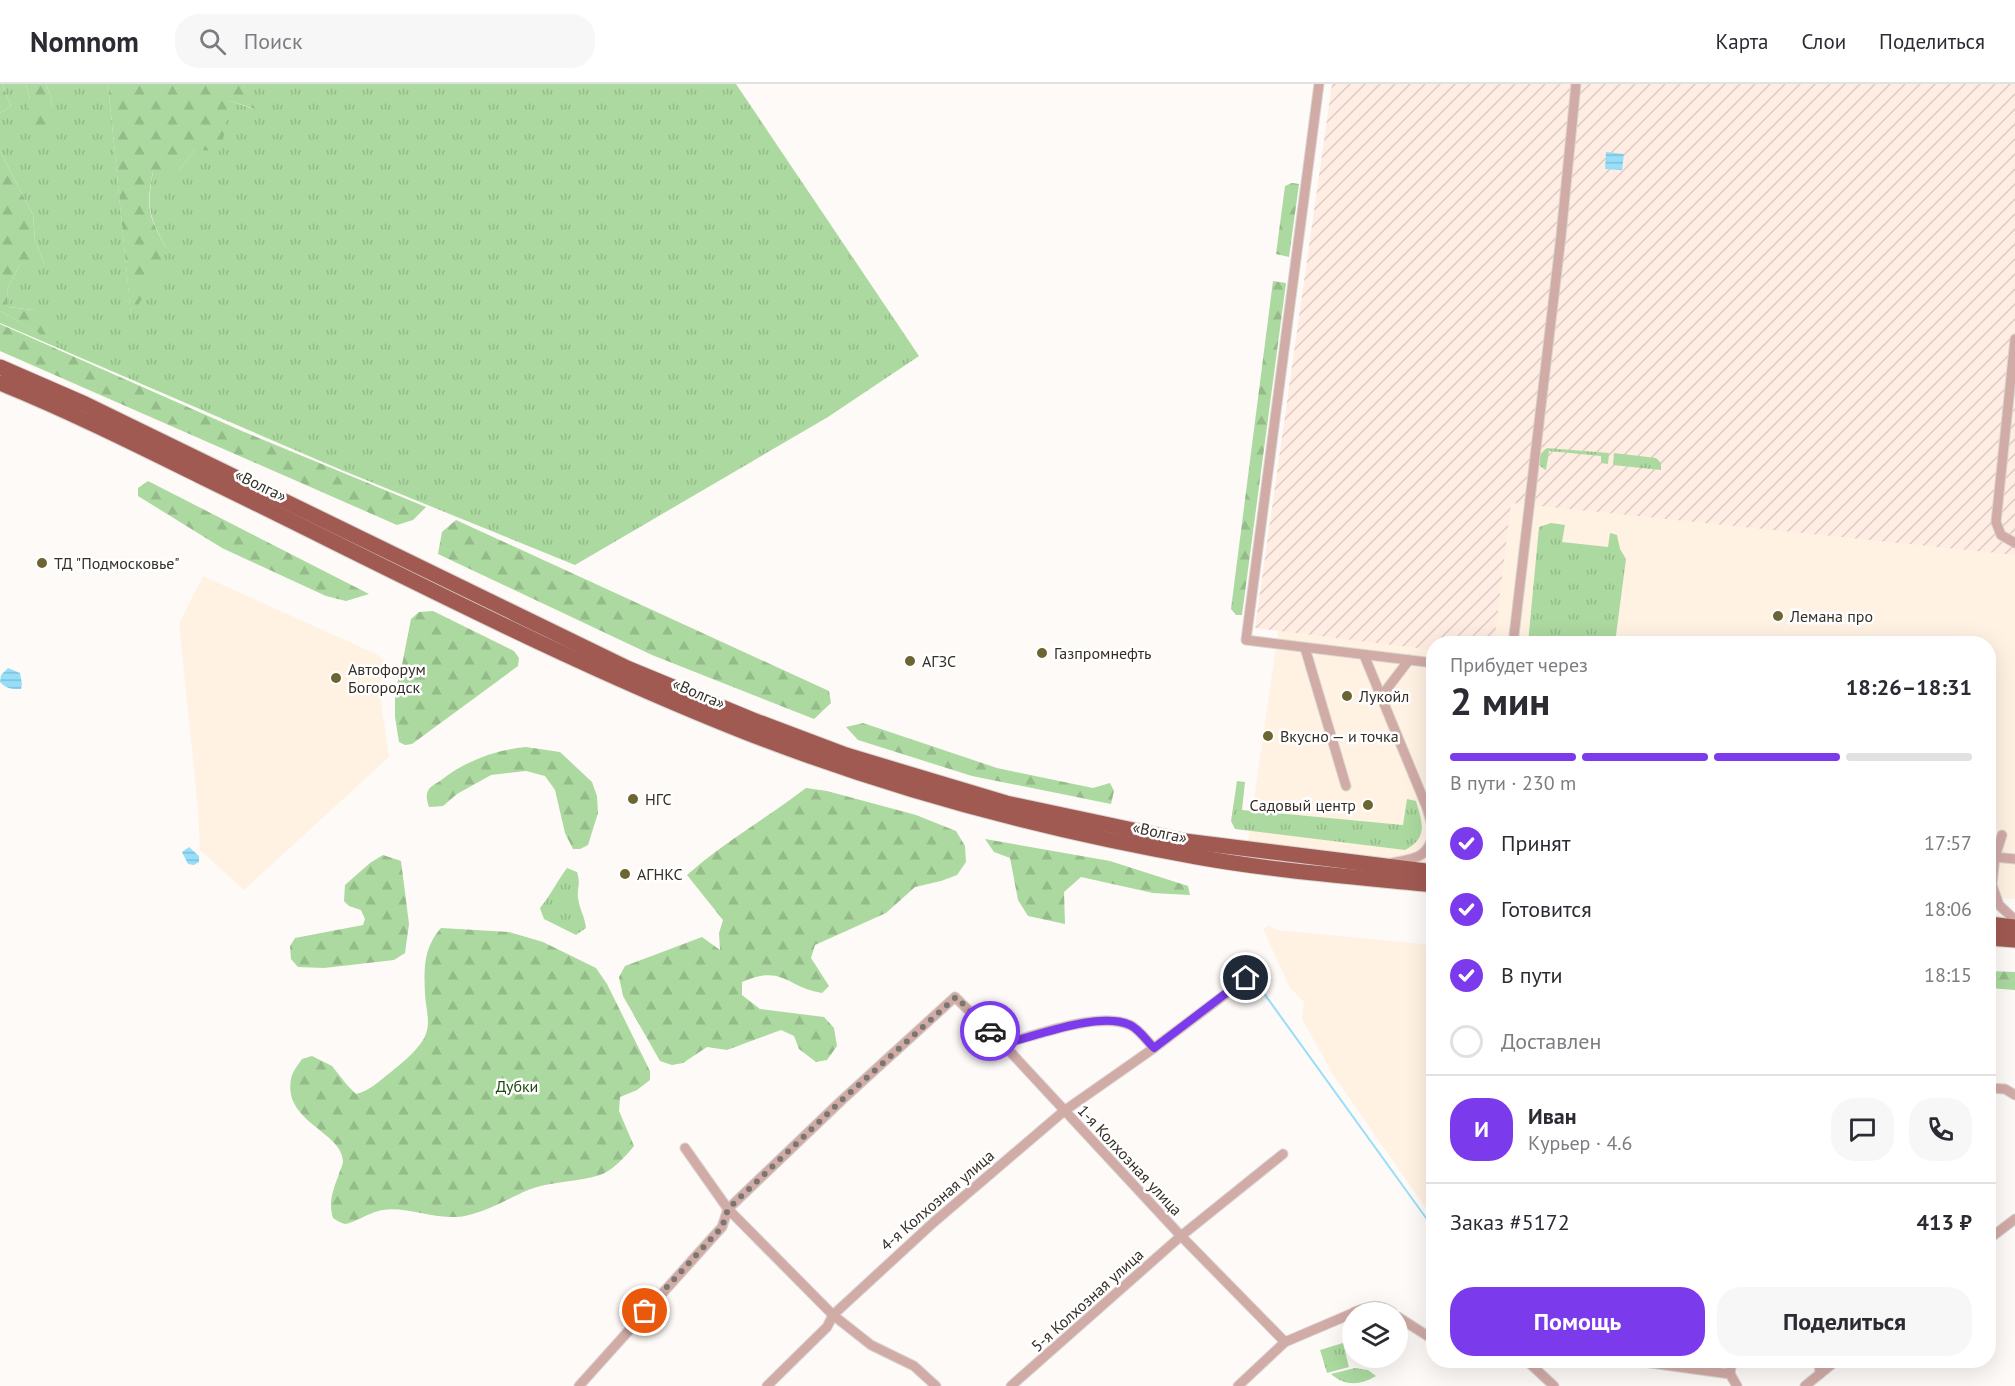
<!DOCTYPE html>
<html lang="ru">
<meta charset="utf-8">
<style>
:root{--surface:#fff;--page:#f7f7f7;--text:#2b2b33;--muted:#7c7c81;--line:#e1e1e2;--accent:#7c3aed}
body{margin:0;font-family:"PT Sans",sans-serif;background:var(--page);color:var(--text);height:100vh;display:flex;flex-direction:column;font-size:22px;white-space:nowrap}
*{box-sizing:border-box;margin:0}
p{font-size:20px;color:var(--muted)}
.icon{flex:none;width:33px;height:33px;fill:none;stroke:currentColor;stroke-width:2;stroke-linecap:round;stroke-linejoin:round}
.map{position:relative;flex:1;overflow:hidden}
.drawer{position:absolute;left:1426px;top:552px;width:570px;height:732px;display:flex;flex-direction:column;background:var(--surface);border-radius:24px;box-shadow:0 6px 24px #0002}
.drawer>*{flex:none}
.controls{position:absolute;left:1342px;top:1218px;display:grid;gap:12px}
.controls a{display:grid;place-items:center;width:66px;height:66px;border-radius:50%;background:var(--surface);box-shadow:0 6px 24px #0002;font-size:30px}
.pin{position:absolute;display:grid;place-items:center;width:51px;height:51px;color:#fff;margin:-26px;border:3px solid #fff;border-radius:50%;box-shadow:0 2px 6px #0007}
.courier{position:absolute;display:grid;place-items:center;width:60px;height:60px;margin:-30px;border:4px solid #7c3aed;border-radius:50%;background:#fff;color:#222;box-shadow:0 2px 8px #0007}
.summary em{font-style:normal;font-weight:700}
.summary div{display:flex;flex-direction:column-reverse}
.summary{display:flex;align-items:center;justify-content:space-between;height:102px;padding:0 24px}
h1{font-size:39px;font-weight:700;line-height:45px}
.bar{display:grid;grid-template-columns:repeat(4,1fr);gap:9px 6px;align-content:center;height:72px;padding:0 24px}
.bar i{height:8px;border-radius:4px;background:var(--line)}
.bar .selected{background:var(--accent)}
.bar p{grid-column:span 4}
.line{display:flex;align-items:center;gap:15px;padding:0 24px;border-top:2px solid var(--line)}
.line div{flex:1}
.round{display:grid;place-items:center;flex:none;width:63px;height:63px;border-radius:24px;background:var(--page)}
ol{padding:0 24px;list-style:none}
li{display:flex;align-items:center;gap:18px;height:66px}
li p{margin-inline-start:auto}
li .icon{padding:6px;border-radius:50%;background:var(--accent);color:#fff;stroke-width:4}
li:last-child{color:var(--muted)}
li i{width:33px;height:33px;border:3px solid var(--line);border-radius:50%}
.primary-button{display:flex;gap:12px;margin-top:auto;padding:12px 24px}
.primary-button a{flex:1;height:69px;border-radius:24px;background:var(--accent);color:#fff;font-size:24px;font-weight:700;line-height:69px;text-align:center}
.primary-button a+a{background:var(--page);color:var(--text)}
header{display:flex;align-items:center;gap:36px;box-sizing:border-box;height:84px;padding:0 30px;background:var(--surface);border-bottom:2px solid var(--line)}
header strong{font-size:28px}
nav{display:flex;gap:33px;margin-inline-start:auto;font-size:21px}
.search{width:420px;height:54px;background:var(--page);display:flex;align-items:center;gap:15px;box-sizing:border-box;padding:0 21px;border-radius:24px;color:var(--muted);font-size:22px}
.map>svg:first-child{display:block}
.built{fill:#fff2e3}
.industrial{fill:url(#industrial-furrows)}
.grass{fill:url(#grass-tufts)}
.forest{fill:url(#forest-firs)}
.water{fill:url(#water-rules)}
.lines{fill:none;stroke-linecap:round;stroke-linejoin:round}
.stream{stroke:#96def9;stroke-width:2}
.minor-casing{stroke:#dad5d2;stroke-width:11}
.trunk-casing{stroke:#dad5d2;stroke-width:17}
.minor{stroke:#d1aba6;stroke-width:9}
.trunk{stroke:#a05a52;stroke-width:15}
.done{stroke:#7c7670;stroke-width:6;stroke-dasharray:0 10.8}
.route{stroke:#7c3aed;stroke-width:8}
.poi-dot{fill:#6c6532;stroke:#fff;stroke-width:2}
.labels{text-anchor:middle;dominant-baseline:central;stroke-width:5;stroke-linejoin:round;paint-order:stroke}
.street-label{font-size:16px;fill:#362f28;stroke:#fff}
.poi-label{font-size:16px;fill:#362f28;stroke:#fff;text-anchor:start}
.park-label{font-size:16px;fill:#1d4c0d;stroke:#fff}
</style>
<header>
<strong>Nomnom</strong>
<div class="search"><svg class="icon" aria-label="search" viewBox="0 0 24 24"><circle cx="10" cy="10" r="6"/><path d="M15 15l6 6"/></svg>Поиск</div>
<nav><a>Карта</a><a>Слои</a><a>Поделиться</a></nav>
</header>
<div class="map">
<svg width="2015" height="1302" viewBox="0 0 2015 1302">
<defs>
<pattern id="industrial-furrows" width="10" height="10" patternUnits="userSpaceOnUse" patternTransform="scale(1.5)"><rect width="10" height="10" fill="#ffede3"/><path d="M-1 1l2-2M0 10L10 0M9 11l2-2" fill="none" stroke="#dbccc3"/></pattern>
<pattern id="grass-tufts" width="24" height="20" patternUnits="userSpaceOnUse" patternTransform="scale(1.5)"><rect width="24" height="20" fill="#abd99f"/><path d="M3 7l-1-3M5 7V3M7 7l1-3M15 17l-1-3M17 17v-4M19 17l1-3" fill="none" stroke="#94bb89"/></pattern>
<pattern id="forest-firs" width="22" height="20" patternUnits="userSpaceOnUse" patternTransform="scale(1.5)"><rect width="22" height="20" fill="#abd99f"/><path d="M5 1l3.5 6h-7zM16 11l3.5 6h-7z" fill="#94bb89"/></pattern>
<pattern id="water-rules" width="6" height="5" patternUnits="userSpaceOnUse" patternTransform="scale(1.5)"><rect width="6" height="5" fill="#96def9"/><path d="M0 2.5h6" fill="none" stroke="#82bfd5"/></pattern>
</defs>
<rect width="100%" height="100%" fill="#fefaf7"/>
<g class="built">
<path d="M2015,0v815l-26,-2v-253h-555v224l-187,-20 55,-382z"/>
<path d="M203,492l175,79 8,8 -7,25 10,69 -145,133 -44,-40 -2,-42 -19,-184z"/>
<path d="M1270,841l5,5 159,15v275l-100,-144 -32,-57 2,-17 -14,-14 -27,-59z"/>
</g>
<path class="industrial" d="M1332,0h683v471l-504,-52 -17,140 -60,1v6l-179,-22z"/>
<g class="grass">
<path d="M2,0h24l4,15 19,27 3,-26 -6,-16h62l23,230 35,-67c-18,-31 -19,-41 -13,-76h25l17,-21 35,-49 24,8 -11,-25h493l183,272 -91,61 -253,148 -236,-96 -339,-146v-12l59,33 -25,-34 -26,-3 -1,-18 13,-24h25l-10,-24 -2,-26 -33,-64v-38l11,-7z"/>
<path d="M1547,364l62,5 -1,11 -7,-1v-7l-52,-5 -3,19 -5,-3c-4,-8 -1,-14 6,-19z"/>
<path d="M1614,369l42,5 5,5v7l-48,-5z"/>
<path d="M1551,439l14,2 -3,17 46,5 2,-14 7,2 3,14 6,10 -11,84h-87l11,-116z"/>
<path d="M1237,697l8,1 -3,28 161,15 4,-26 9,2c6,22 13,36 -11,49l-170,-21 -4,-8z"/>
<path d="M567,784l10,4c4,13 0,15 1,26 1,10 7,19 8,30l-10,7 -32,-16 -4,-11c11,-13 17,-27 27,-40z"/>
<path d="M1343,1259l6,24 -22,6 -7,-23z"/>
<path d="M1355,1284l13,2 8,6c-17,10 -31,10 -45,-2z"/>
</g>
<g class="forest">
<path d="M0,0h2l9,22 -11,7z"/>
<path d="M26,0h20l6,16 -2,26 -26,-2 6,-25z"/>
<path d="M108,0h135l12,25 -25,-8 -9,50 -26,-1 -17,21h-25c-7,35 -5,46 13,76l-7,25 -28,44z"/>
<path d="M0,67l33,64 2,26 10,24h-25l-13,24 1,18 26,3 23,12 3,23 -60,-34z"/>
<path d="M1292,99l7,1 -10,73 -13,-3 9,-68z"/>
<path d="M1273,197l13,2 -44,332h-6l-5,-6z"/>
<path d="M0,240l242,107 184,76 -13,13 -16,5 -397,-174z"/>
<path d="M148,397l221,113 -23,7 -20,-5 -104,-48 -84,-52v-8z"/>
<path d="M456,436l373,171 2,12 -17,16 -162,-64 -214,-101 4,-22z"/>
<path d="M433,527l81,40 5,7 -1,8 -106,78 -7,1 -6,-3 -4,-25v-26l6,-21 10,-51 8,-7z"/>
<path d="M863,639l134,45 96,20 17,-5 4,8 -3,13 -139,-28 -114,-36 -12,-13z"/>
<path d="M526,663l34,5 32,30 5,14 1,17 -10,32 -8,4h-7l-8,-16 -10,-43 -10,-14 -19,-5 -35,4 -34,19 -14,12 -14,1c-2,-6 -4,-12 0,-18 2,-3 8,-6 11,-8 25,-20 55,-31 86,-34z"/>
<path d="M806,704l21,3 89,24 40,16 9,15 1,16 -9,13 -16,6 -26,6 -29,26 -71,32 -4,13 18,28 -7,7c-36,-6 -39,-29 -80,-11v13l18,14 64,8 10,11 3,18 -10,14 -11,2 -17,-13 -5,-13 -13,-6 -54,20 -20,-3 -24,16 -11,2 -12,-4 -37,-65 -4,-19 6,-11 77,-29 18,13 -1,-17 4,-13 -36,-45c37,-33 80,-57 119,-87z"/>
<path d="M985,755l125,22 78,25 2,9 -37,-2 -72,-16 -17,15 1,32 -37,-8 -10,-16 -8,-42 -16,-6z"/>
<path d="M383,771l18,6 8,63 -4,29 -11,7 -70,8 -26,-1 -7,-8 -1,-13 5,-8 68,-13 2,-6 -4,-9 -12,-4 -5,-5 1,-16 25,-22z"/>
<path d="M441,844l68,4 34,10 53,26 11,16 43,87v9l-13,10 -17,7 -1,14 15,35c-8,10 -22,25 -34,29 -21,7 -49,6 -72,15 -21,9 -49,26 -72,27 -23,1 -54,-11 -73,-7 -11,1 -31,14 -38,14 -4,-1 -9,-4 -12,-6 -5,-16 0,-28 6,-44 1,-4 4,-9 4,-13 -1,-29 -60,-39 -52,-82 1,-7 7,-14 11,-20l10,-3 20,10 15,19 9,9c14,-3 24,-14 35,-22 11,-9 22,-18 30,-29 12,-16 5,-31 4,-49 -1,-25 -2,-46 16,-66z"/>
<path d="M1989,887l26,1v18l-26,-2z"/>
</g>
<g class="water">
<path d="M1606,68l18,2 -2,16 -17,-1z"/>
<path d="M8,584l12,5 2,11 -1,5c-9,0 -15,0 -21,-7l1,-7z"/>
<path d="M189,763l10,9v6l-5,3 -6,-1 -6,-12z"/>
</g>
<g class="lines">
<path class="stream" d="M1244,877l11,20 179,248"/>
<g class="minor-casing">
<g id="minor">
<path d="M1319,0l-73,556 188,23"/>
<path d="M2015,255l-19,183 5,13 14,8"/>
<path d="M1513,560l48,-408 15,-152"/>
<path d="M1305,564l41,138"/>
<path d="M1364,571l63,153 7,25"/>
<path d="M1380,614l29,-38"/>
<path d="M2002,751l-7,22 20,2"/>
<path d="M1989,773h6l-3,28"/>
<path d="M1392,779c24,-5 35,-4 42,-30"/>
<path d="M1989,810l3,-9 7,20 16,15"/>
<path d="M1003,960c34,-9 96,-33 127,-19 9,4 17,16 24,23"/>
<path d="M1989,1004l16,1 10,6"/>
<path d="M685,1064l43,61 105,106 38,30 43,21 22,20"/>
<path d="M1989,1155l26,-20"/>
<path d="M1354,1228c15,-6 24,-9 38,0"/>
<path d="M1398,1233l36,23"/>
<path d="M1526,1276l28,26"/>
<path d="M1629,1276l101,14 7,12"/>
<path d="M1819,1276l1,14"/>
<path d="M1730,1290l2,-14"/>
<path d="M579,1302l143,-159 6,-18 114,-109 113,-103 48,47 178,192 104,106"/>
<path d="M767,1302l60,-59 6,-12 101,-93 130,-111 90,-63 93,-70"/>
<path d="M1011,1302l170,-150 102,-82"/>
<path d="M1238,1302l47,-44 68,-29"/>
<path d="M1805,1302l32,-26"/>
</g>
</g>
<g class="trunk-casing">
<g id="trunk">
<path d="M0,283l85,37 542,264 126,52 93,35 160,48 179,38 249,31"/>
<path d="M0,299c69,28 135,61 202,94 179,87 358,182 543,255 146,57 299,98 452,125 78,14 158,20 237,28"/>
<path d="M1989,840l26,3"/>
<path d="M1989,854l26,2"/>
</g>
</g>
<use href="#minor" class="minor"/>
<use href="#trunk" class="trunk"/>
</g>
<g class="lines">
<path class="done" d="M645,1227l77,-84 6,-18 114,-109 114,-103 34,34"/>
<path class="route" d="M990,947l13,13c34,-8 96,-33 127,-19 9,4 17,16 24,23l92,-70"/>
</g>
<g class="poi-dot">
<circle cx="42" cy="479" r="6"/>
<circle cx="1778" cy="532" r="6"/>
<circle cx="1042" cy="569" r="6"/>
<circle cx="910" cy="577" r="6"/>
<circle cx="336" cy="594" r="6"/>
<circle cx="1347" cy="612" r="6"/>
<circle cx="1268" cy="652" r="6"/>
<circle cx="633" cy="715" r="6"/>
<circle cx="1368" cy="721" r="6"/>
<circle cx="625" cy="790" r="6"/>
</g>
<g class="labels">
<g class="street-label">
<text transform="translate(261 401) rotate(26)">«Волга»</text>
<text transform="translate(699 609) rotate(23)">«Волга»</text>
<text transform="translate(1160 748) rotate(12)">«Волга»</text>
<text transform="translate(1130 1076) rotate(47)">1-я Колхозная улица</text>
<text transform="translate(937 1116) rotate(-41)">4-я Колхозная улица</text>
<text transform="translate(1087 1216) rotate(-42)">5-я Колхозная улица</text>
</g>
<g class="poi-label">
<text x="54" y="479">ТД "Подмосковье"</text>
<text x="1790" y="532">Лемана про</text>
<text x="1054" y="569">Газпромнефть</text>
<text x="922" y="577">АГЗС</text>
<text x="348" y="585">Автофорум<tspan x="348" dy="18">Богородск</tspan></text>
<text x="1359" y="612">Лукойл</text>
<text x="1280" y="652">Вкусно — и точка</text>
<text x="645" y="715">НГС</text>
<text x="1356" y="721" text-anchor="end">Садовый центр</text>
<text x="637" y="790">АГНКС</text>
</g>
<g class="park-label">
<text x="517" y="1002">Дубки</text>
</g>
</g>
</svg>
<div class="controls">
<a><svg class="icon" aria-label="layers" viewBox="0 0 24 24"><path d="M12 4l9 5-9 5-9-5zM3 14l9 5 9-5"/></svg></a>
</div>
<div class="pin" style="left:645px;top:1227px;background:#ea580c"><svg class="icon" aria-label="bag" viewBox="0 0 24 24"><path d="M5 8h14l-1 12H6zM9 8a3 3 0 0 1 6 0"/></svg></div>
<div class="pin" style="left:1246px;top:894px;background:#1f2937"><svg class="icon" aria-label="home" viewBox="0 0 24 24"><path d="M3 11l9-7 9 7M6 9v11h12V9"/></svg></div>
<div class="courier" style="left:990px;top:947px"><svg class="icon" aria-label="car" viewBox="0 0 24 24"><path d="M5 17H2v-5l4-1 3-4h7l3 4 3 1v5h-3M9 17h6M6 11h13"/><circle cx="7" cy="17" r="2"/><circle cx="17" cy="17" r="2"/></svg></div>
<section class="drawer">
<div class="summary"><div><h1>2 мин</h1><p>Прибудет через</p></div><em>18:26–18:31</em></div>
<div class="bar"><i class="selected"></i><i class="selected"></i><i class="selected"></i><i></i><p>В пути · 230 m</p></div>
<ol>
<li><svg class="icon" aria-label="check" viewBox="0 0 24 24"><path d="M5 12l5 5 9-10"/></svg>Принят<p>17:57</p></li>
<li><svg class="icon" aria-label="check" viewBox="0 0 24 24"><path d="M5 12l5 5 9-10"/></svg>Готовится<p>18:06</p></li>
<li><svg class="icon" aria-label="check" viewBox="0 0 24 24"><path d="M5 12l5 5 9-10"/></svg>В пути<p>18:15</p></li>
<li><i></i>Доставлен</li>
</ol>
<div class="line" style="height:108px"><b class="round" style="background:var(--accent);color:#fff">И</b><div><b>Иван</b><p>Курьер · 4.6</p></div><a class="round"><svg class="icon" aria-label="chat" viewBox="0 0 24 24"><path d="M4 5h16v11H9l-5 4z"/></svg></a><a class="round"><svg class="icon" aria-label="phone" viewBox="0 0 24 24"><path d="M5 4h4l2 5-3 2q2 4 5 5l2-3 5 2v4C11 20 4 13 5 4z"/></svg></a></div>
<div class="line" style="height:78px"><div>Заказ #5172</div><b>413 ₽</b></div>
<div class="primary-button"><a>Помощь</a><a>Поделиться</a></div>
</section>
</div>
